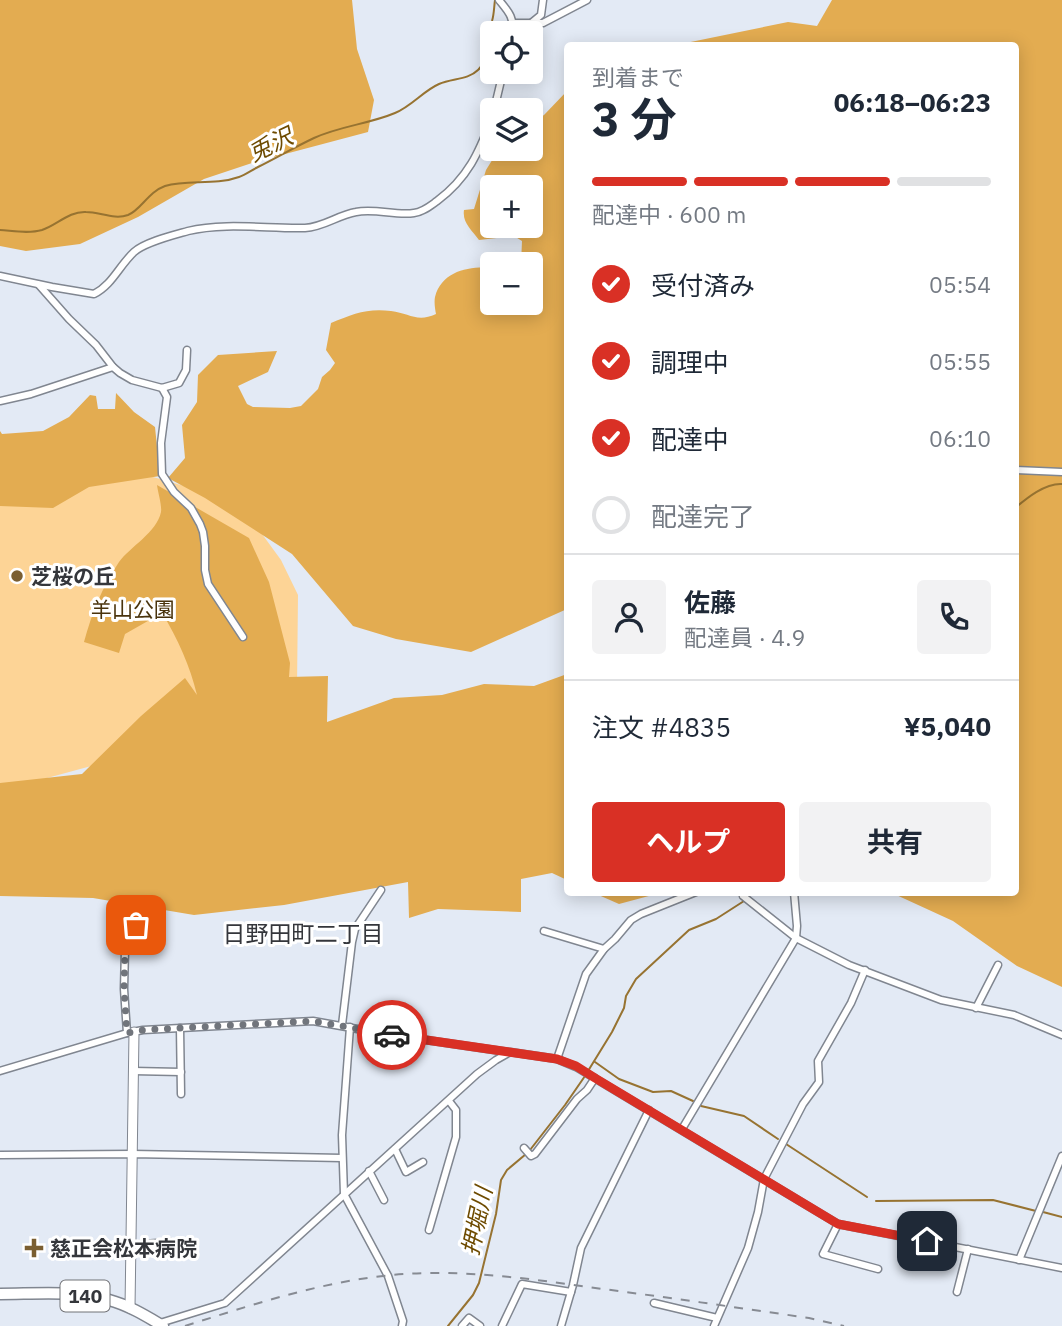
<!DOCTYPE html>
<html lang="ja">
<meta charset="utf-8">
<style>
:root{--surface:#fff;--page:#f2f2f3;--text:#1f2937;--muted:#747a83;--line:#e0e1e3;--accent:#d93025}
body{margin:0;font-family:"IBM Plex Sans","Noto Sans JP",sans-serif;background:var(--page);color:var(--text);height:100vh;display:flex;flex-direction:column;font-size:26px;white-space:nowrap}
*{box-sizing:border-box;margin:0}
p{font-size:23px;color:var(--muted)}
.icon{flex:none;width:38px;height:38px;fill:none;stroke:currentColor;stroke-width:2;stroke-linecap:round;stroke-linejoin:round}
.map{position:relative;flex:1;overflow:hidden}
.details{position:absolute;left:564px;top:42px;width:455px;height:854px;display:flex;flex-direction:column;background:var(--surface);border-radius:7px;box-shadow:0 4px 18px #0003}
.details>*{flex:none}
.tools{position:absolute;left:480px;top:21px;display:grid;gap:14px}
.tools a{display:grid;place-items:center;width:63px;height:63px;border-radius:7px;background:var(--surface);box-shadow:0 4px 18px #0003;font-size:35px}
.pin{position:absolute;display:grid;place-items:center;width:60px;height:60px;color:#fff;margin:-30px;border-radius:14px;box-shadow:0 4px 10px #0006}
.courier{position:absolute;display:grid;place-items:center;width:70px;height:70px;margin:-35px;border:5px solid #d93025;border-radius:50%;background:#fff;color:#222;box-shadow:0 2px 9px #0007}
.summary em{font-style:normal;font-weight:700}
.summary div{display:flex;flex-direction:column-reverse}
.summary{display:flex;align-items:center;justify-content:space-between;height:119px;padding:0 28px}
h1{font-size:46px;font-weight:700;line-height:52px}
.bar{display:grid;grid-template-columns:repeat(4,1fr);gap:10px 7px;align-content:center;height:84px;padding:0 28px}
.bar i{height:9px;border-radius:5px;background:var(--line)}
.bar .active{background:var(--accent)}
.bar p{grid-column:span 4}
.line{display:flex;align-items:center;gap:18px;padding:0 28px;border-top:2px solid var(--line)}
.line div{flex:1}
.round{display:grid;place-items:center;flex:none;width:74px;height:74px;border-radius:7px;background:var(--page)}
ol{padding:0 28px;list-style:none}
li{display:flex;align-items:center;gap:21px;height:77px}
li p{margin-inline-start:auto}
li .icon{padding:7px;border-radius:50%;background:var(--accent);color:#fff;stroke-width:4}
li:last-child{color:var(--muted)}
li i{width:38px;height:38px;border:4px solid var(--line);border-radius:50%}
.action{display:flex;gap:14px;margin-top:auto;padding:14px 28px}
.action a{flex:1;height:80px;border-radius:7px;background:var(--accent);color:#fff;font-size:28px;font-weight:700;line-height:80px;text-align:center}
.action a+a{background:var(--page);color:var(--text)}
.map>svg:first-child{display:block}
.green{fill:#fdd496}
.forest{fill:#e3ac51;fill-rule:evenodd}
.lines{fill:none;stroke-linecap:round;stroke-linejoin:round}
.stream{stroke:#977331;stroke-width:2}
.street-casing{stroke:#808690;stroke-width:9}
.secondary-casing{stroke:#808690;stroke-width:11}
.highway-casing{stroke:#808690;stroke-width:13}
.street{stroke:#fff;stroke-width:6}
.secondary{stroke:#fff;stroke-width:9}
.highway{stroke:#fff;stroke-width:10}
.rail{stroke:#878b93;stroke-width:2;stroke-dasharray:9 9;stroke-linecap:butt}
.done{stroke:#71757c;stroke-width:7;stroke-dasharray:0 12.6}
.route{stroke:#d93025;stroke-width:9}
.poi-dot{fill:#7a5e31;stroke:#fff;stroke-width:2.5}
.labels{text-anchor:middle;dominant-baseline:central;stroke-width:6;stroke-linejoin:round;paint-order:stroke}
.shield{fill:#fff;stroke:#717276;stroke-width:2}
.shield-label{font-size:19px;font-weight:bold;fill:#34363b}
.poi-label{font-size:21px;font-weight:bold;fill:#34363b;stroke:#fff;text-anchor:start}
.park-label{font-size:21px;fill:#49330c;stroke:#fff}
.water-label{font-size:23px;font-style:italic;fill:#6e4b00;stroke:#fff}
.neighbourhood-label{font-size:23px;fill:#34363b;stroke:#fff}
</style>
<div class="map">
<svg width="1062" height="1326" viewBox="0 0 1062 1326">
<rect width="100%" height="100%" fill="#e3eaf5"/>
<path class="green" d="M0,470l153,7 59,17 37,22 32,44 17,35 -1,93 -191,74 -81,22 -25,10z"/>
<g class="forest">
<path d="M0,0h352l5,49 17,51 -6,32 -113,30 -51,17 -66,38 -58,27 -54,7 -26,-5z"/>
<path d="M832,0h230v987l-45,-21 -64,-45 -61,-28 123,-1v-846h-344l117,-24 29,4z"/>
<path d="M567,91v518l-96,43 -75,-13 -43,-13 -61,-72 -87,-56 -37,-20 17,-20 -3,-33 15,-23 1,-27 20,-20 59,-4 -9,21 -30,14 9,18 6,3 37,1 11,-2 17,-17 4,-12 8,-7 5,-7 -9,-13 5,-27c22,-9 36,-15 60,-12 18,2 26,12 45,3 -1,-5 -2,-12 -1,-17 7,-26 34,-31 57,-29v35h38v-39h-9l1,-23 -8,-5 -35,4c-7,-10 -17,-17 -15,-30l10,-1 12,-39 13,-21h31v-25l14,-9zM492,187h38v39h-38z"/>
<path d="M116,393l18,19 21,15 5,49 -71,11 -36,21 -53,-2v-75l2,3 41,-3 26,-14 21,-22 6,1 2,13h17z"/>
<path d="M157,485l92,53 20,44 21,81 -1,14 39,-1 -1,46 67,-24 48,-3 42,-11 50,2 33,-12v206l-15,-7 -31,6v33l-83,-3 -29,9 -1,-36 -124,23 -90,10 -101,-17 -93,-2v-113l82,-9 59,-58 44,-38 12,17c-7,-29 -19,-56 -35,-82l-37,21 -6,19 -35,-11c8,-29 18,-55 35,-80 11,-15 38,-30 42,-50 1,-7 -3,-19 -4,-27z"/>
<path d="M594,893v-1l66,1 -41,11z"/>
</g>
<g class="lines">
<g class="stream">
<path d="M0,230c14,1 29,4 42,0 15,-5 27,-19 44,-18 14,0 28,8 42,3 13,-5 20,-23 37,-29 23,-7 49,0 74,-9 6,-2 13,-7 19,-10 18,-9 37,-20 56,-29 26,-12 55,-14 81,-25 17,-7 28,-22 44,-29 13,-6 29,-4 39,-14 9,-8 5,-15 5,-24 -1,-9 6,-17 9,-25 2,-6 2,-14 3,-21"/>
<path d="M1015,508c12,-10 30,-25 47,-24"/>
<path d="M595,1062l24,17 34,13 18,-1 22,10"/>
<path d="M588,1071l24,-39 12,-24 2,-12 10,-17 53,-49 27,-11 28,-18"/>
<path d="M701,1106l43,10 34,23"/>
<path d="M786,1144l81,53"/>
<path d="M530,1150l35,-45 20,-29"/>
<path d="M876,1201l117,-1 43,11"/>
<path d="M1043,1212l19,5"/>
<path d="M448,1326l25,-31 6,-12 17,-69 5,-34 6,-10 19,-16"/>
</g>
<g class="street-casing">
<g id="street">
<path d="M499,0c9,11 16,18 13,33"/>
<path d="M514,23h29l44,-23"/>
<path d="M530,24l11,-9 2,-15"/>
<path d="M494,110l9,-38"/>
<path d="M0,276l52,11 42,7c18,-9 25,-28 40,-42 11,-10 40,-17 54,-21 37,-9 80,-2 117,-3 19,-1 33,-13 51,-16 19,-4 40,4 58,1 9,-1 16,-7 23,-12 31,-23 42,-49 55,-83"/>
<path d="M39,285l30,34 27,26 17,22 7,6 12,7 30,8 17,-5 7,-13 1,-20"/>
<path d="M162,388l5,9 -6,46 1,31 12,18 17,16 9,16 3,8 2,14v24l3,14 35,53"/>
<path d="M0,401l31,-7 82,-27"/>
<path d="M1015,470l47,2"/>
<path d="M746,892l-3,4 53,42 53,27 92,35 73,15 48,20"/>
<path d="M544,931l60,18"/>
<path d="M976,1008l22,-43"/>
<path d="M342,1025l10,-83 3,-13 26,-39"/>
<path d="M350,1027l-8,108 2,59 44,82 15,45 -1,5"/>
<path d="M180,1028l1,66"/>
<path d="M127,1033l-3,-44 1,-39 11,-25"/>
<path d="M557,1059l29,-85 18,-25 11,-10 16,-19 10,-6 55,-22"/>
<path d="M0,1071l127,-38 16,-3 170,-9 72,13 123,18"/>
<path d="M133,1071l48,1"/>
<path d="M682,1129l114,-191 1,-12 -3,-34"/>
<path d="M524,1148l7,8 4,-2 42,-55 10,-9 8,-12"/>
<path d="M395,1149l11,23 17,-10"/>
<path d="M0,1155l132,-1 210,4"/>
<path d="M369,1171l15,29"/>
<path d="M838,1224l-15,30 55,15"/>
<path d="M429,1230l27,-93v-27l-7,-9"/>
<path d="M131,1245l39,-3"/>
<path d="M1019,1260l43,-104"/>
<path d="M957,1292l11,-43"/>
<path d="M654,1303l63,15"/>
<path d="M160,1323l65,-20 252,-229 19,-14 14,-8 47,7 19,8 262,157 224,44"/>
<path d="M462,1326l7,-8 11,8"/>
<path d="M502,1326l20,-42 49,8"/>
<path d="M561,1326l12,-41 8,-37 68,-138"/>
<path d="M714,1326l34,-78 10,-36 6,-33 39,-75 16,-22 -1,-21 33,-58 14,-33"/>
</g>
</g>
<g class="secondary-casing">
<path id="secondary" d="M130,1308l4,-276"/>
</g>
<g class="highway-casing">
<path id="highway" d="M0,1294c35,0 74,-4 109,6 19,5 37,16 54,26"/>
</g>
<use href="#street" class="street"/>
<use href="#secondary" class="secondary"/>
<use href="#highway" class="highway"/>
<path class="rail" d="M185,1326c79,-25 159,-52 243,-53 58,-1 118,8 175,16 69,9 137,19 206,29l35,8"/>
</g>
<g class="lines">
<path class="done" d="M136,925l-11,25 -1,39 3,44 16,-3 170,-9 79,14"/>
<path class="route" d="M392,1035l165,24 19,7 19,12 243,146 89,17"/>
</g>
<g class="poi-dot">
<circle cx="17" cy="576" r="7"/>
<path d="M30.5 1237.5h7v7h7v7h-7v7h-7v-7h-7v-7h7z"/>
</g>
<g class="labels">
<rect class="shield" x="60.5" y="1280.5" width="49" height="31" rx="5"/>
<g class="shield-label">
<text x="85" y="1296">140</text>
</g>
<g class="poi-label">
<text x="31" y="576">芝桜の丘</text>
<text x="50" y="1248">慈正会松本病院</text>
</g>
<g class="park-label">
<text x="133" y="609">羊山公園</text>
</g>
<g class="water-label">
<text transform="translate(270 144) rotate(-26)">兎沢</text>
<text transform="translate(476 1221) rotate(-78)">押堀川</text>
</g>
<g class="neighbourhood-label">
<text x="303" y="933">日野田町二丁目</text>
</g>
</g>
</svg>
<div class="tools">
<a><svg class="icon" aria-label="locate" viewBox="0 0 24 24"><circle cx="12" cy="12" r="6"/><path d="M12 2v4M12 18v4M2 12h4M18 12h4"/></svg></a>
<a><svg class="icon" aria-label="layers" viewBox="0 0 24 24"><path d="M12 4l9 5-9 5-9-5zM3 14l9 5 9-5"/></svg></a>
<a>+</a>
<a>−</a>
</div>
<div class="pin" style="left:136px;top:925px;background:#ea580c"><svg class="icon" aria-label="bag" viewBox="0 0 24 24"><path d="M5 8h14l-1 12H6zM9 8a3 3 0 0 1 6 0"/></svg></div>
<div class="pin" style="left:927px;top:1241px;background:#1f2937"><svg class="icon" aria-label="home" viewBox="0 0 24 24"><path d="M3 11l9-7 9 7M6 9v11h12V9"/></svg></div>
<div class="courier" style="left:392px;top:1035px"><svg class="icon" aria-label="car" viewBox="0 0 24 24"><path d="M5 17H2v-5l4-1 3-4h7l3 4 3 1v5h-3M9 17h6M6 11h13"/><circle cx="7" cy="17" r="2"/><circle cx="17" cy="17" r="2"/></svg></div>
<section class="details">
<div class="summary"><div><h1>3 分</h1><p>到着まで</p></div><em>06:18–06:23</em></div>
<div class="bar"><i class="active"></i><i class="active"></i><i class="active"></i><i></i><p>配達中 · 600 m</p></div>
<ol>
<li><svg class="icon" aria-label="check" viewBox="0 0 24 24"><path d="M5 12l5 5 9-10"/></svg>受付済み<p>05:54</p></li>
<li><svg class="icon" aria-label="check" viewBox="0 0 24 24"><path d="M5 12l5 5 9-10"/></svg>調理中<p>05:55</p></li>
<li><svg class="icon" aria-label="check" viewBox="0 0 24 24"><path d="M5 12l5 5 9-10"/></svg>配達中<p>06:10</p></li>
<li><i></i>配達完了</li>
</ol>
<div class="line" style="height:126px"><a class="round"><svg class="icon" aria-label="person" viewBox="0 0 24 24"><circle cx="12" cy="8" r="4"/><path d="M4 21q1-7 8-7t8 7"/></svg></a><div><b>佐藤</b><p>配達員 · 4.9</p></div><a class="round"><svg class="icon" aria-label="phone" viewBox="0 0 24 24"><path d="M5 4h4l2 5-3 2q2 4 5 5l2-3 5 2v4C11 20 4 13 5 4z"/></svg></a></div>
<div class="line" style="height:91px"><div>注文 #4835</div><b>¥5,040</b></div>
<div class="action"><a>ヘルプ</a><a>共有</a></div>
</section>
</div>
